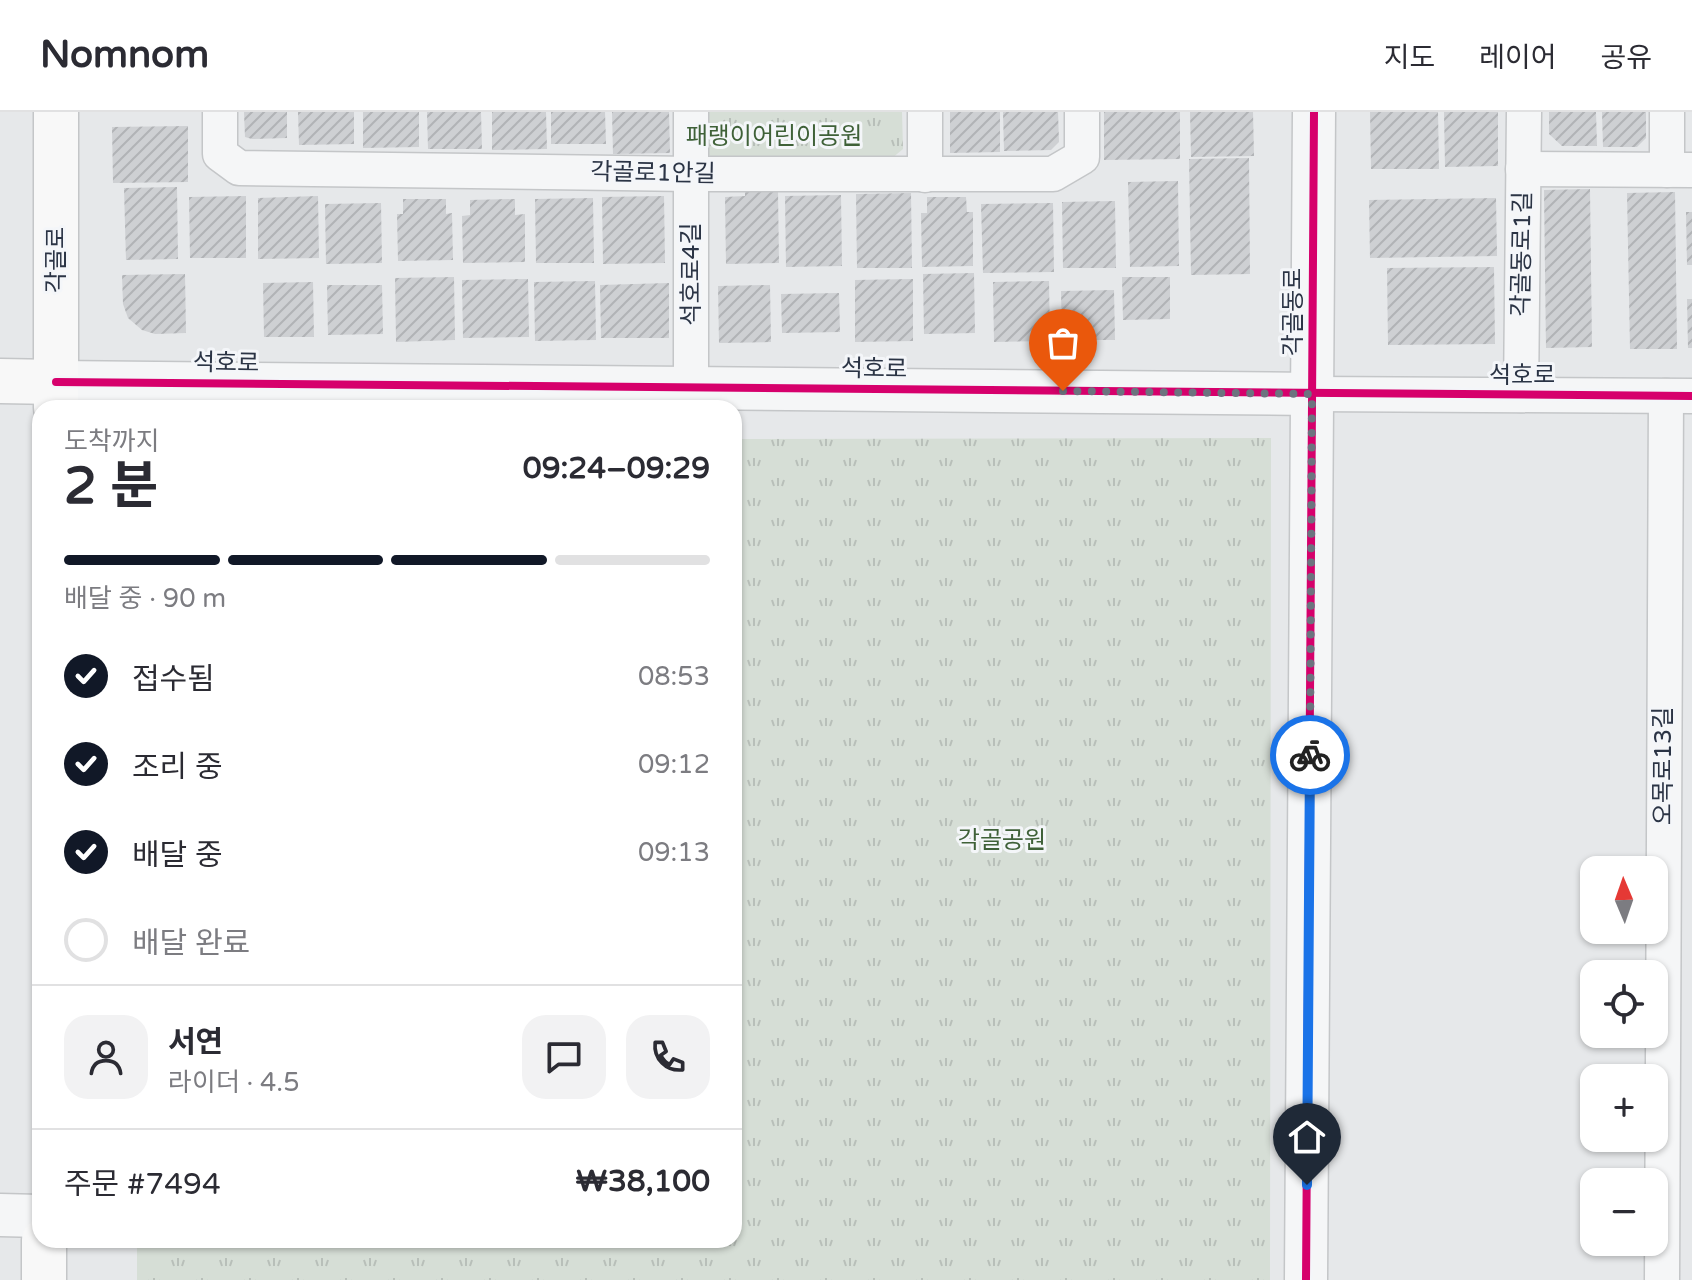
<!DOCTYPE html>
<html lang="ko">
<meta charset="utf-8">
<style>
:root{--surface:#fff;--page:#f2f2f3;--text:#2b2b33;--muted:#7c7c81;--line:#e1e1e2;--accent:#111827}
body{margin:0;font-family:"Varela Round","Noto Sans KR",sans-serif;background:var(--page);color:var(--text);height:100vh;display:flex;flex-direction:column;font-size:30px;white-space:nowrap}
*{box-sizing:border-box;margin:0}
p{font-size:26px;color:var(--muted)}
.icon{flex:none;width:44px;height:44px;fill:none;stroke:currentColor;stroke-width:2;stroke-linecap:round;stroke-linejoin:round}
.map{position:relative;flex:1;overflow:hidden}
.side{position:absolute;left:32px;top:288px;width:710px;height:848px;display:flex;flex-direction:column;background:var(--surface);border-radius:24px;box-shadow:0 2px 6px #0004}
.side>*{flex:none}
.needle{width:52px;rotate:358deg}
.controls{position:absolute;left:1580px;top:744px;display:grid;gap:16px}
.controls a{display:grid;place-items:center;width:88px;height:88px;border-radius:16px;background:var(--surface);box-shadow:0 2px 6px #0004;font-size:40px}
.pin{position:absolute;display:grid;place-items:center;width:68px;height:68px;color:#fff;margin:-82px -34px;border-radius:50% 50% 50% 0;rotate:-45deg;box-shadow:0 0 8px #0007}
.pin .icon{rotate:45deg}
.courier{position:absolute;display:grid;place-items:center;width:80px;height:80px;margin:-40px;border:6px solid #1a73e8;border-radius:50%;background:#fff;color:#222;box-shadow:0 2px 10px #0007}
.summary em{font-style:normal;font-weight:700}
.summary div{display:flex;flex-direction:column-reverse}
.summary{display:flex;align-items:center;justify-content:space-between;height:136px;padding:0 32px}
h1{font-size:52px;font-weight:700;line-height:60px}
.bar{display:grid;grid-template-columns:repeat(4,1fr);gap:12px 8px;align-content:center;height:96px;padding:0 32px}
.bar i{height:10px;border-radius:6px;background:var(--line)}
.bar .current{background:var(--accent)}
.bar p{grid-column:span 4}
.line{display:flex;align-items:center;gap:20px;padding:0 32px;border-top:2px solid var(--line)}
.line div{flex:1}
.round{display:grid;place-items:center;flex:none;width:84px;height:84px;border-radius:24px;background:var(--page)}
ol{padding:0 32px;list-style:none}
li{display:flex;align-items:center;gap:24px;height:88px}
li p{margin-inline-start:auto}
li .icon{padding:8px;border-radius:50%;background:var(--accent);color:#fff;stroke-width:4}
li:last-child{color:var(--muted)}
li i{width:44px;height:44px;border:4px solid var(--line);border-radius:50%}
header{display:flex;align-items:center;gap:48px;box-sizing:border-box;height:112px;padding:0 40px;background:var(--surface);border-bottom:2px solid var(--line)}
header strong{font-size:38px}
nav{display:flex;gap:44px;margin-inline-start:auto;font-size:28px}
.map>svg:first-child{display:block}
.park{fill:url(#park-tufts)}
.building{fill:url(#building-hatch)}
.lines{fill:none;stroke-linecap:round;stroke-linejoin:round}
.minor-casing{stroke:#c4c6c8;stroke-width:37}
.tertiary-casing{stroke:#c4c6c8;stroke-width:45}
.secondary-casing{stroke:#c4c6c8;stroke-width:47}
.minor{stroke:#f5f6f7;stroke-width:34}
.tertiary{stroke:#f5f6f7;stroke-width:42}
.secondary{stroke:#f8f8f8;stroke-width:44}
.cycleway-casing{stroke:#f4f6f9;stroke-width:13}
.cycleway{stroke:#d6006c;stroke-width:8}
.done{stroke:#6c737f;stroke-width:8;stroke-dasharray:0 14.4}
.route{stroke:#1a73e8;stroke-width:10}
.labels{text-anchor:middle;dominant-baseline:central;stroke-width:6;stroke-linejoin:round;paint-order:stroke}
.park-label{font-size:24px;fill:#3f6138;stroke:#f4f6f9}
.street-label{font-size:24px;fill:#2b3445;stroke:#f4f6f9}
</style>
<header>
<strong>Nomnom</strong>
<nav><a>지도</a><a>레이어</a><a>공유</a></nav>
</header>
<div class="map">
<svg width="1692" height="1168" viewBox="0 0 1692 1168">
<defs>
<pattern id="park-tufts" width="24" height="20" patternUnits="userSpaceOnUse" patternTransform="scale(2)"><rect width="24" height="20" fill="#d6ded6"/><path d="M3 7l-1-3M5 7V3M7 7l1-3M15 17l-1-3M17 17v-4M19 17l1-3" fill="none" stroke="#b8bfb9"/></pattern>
<pattern id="building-hatch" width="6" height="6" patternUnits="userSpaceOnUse" patternTransform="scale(2)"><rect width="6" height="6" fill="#ced0d3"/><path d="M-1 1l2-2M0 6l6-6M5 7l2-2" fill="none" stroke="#b1b3b6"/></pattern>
</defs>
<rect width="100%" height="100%" fill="#e6e8ea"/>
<g class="park">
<path d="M705,0h197l1,37 -12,10 -174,3 -11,-10z"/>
<path d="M1271,326l-1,842h-1133v-40h597v-801z"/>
</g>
<g class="building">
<path d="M244,0h43v26l-35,1 -7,-2z"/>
<path d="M298,0h56v32l-55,1z"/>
<path d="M363,0h56v35l-56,1z"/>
<path d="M427,0h54l1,37h-54z"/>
<path d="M492,0h54l1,37 -55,1z"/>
<path d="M551,0h54l1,32h-55z"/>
<path d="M612,0h57l1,41 -57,1z"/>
<path d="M950,0h50v40l-50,1z"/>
<path d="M1003,0h55l1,30 -8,8 -47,1z"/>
<path d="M1104,0h76v47l-76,1z"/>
<path d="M1190,0h63l1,44 -63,1z"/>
<path d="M1370,0h68l1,57h-68z"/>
<path d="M1444,0h54v54l-53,1z"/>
<path d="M1549,0h47l1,34h-35l-13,-12z"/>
<path d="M1602,0h44v26l-9,9h-34z"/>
<path d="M188,14v56l-75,1 -1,-56z"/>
<path d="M1249,46l1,116 -59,1 -2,-116z"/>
<path d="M1178,69l1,85 -49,1 -2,-85z"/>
<path d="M177,75l1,72 -52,1 -2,-72z"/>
<path d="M1590,77l2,158 -46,1 -2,-158z"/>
<path d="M745,79h33l1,72 -53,1 -1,-67 20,-1z"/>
<path d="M1675,80l2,157h-47l-3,-156z"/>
<path d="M911,81l1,75h-55l-1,-74z"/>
<path d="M841,83l1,71 -56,1 -1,-71z"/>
<path d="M246,84v62h-56l-1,-61z"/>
<path d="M318,84l1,62 -61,1v-61z"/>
<path d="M664,84l1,67 -62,1 -1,-67z"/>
<path d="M927,85h39l1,15h6v54l-51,1 -1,-54h6z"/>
<path d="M593,86l1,65h-58l-1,-64z"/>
<path d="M1496,86l1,58 -127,2 -1,-58z"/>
<path d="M403,87h43v15l6,-1 1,47 -55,1 -1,-47h6z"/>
<path d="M515,87v16l10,-1v48l-62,1 -1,-47 8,-1v-15z"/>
<path d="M1115,89l1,67h-53l-1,-66z"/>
<path d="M381,91l1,60 -56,1 -1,-60z"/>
<path d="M1053,91l1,69 -71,1 -2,-69z"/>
<path d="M1686,100h6v53h-5z"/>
<path d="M1494,155l1,77 -107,1 -1,-77z"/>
<path d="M974,161l1,60 -51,1 -1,-60z"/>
<path d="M185,162l1,59 -31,1 -13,-4 -14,-12 -5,-14 -1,-29z"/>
<path d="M454,165l1,63 -59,2 -1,-64z"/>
<path d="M1122,165h48v42l-47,1z"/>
<path d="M528,167l1,58 -66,1 -1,-58z"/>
<path d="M913,167v62l-58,1v-62z"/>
<path d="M595,169l1,59 -61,1 -1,-59z"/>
<path d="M1049,169l1,60 -56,1 -1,-60z"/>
<path d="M313,170l1,55h-50l-1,-54z"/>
<path d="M669,171v55h-68l-1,-53z"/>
<path d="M327,173h55l1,49 -55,1z"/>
<path d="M770,173l1,57 -52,1 -1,-57z"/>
<path d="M1114,178l1,50h-53l-1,-49z"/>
<path d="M839,181l1,39 -58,1 -1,-39z"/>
<path d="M1687,187h5v49h-4z"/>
</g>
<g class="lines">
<g class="minor-casing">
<g id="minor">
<path d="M220,0v42l19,14 452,6h362l29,-17v-45"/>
<path d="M1667,0v58"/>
<path d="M1523,57l169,1"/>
<path d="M925,63v-63"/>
<path d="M691,275v-275"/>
<path d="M1312,282l380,2"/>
<path d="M1521,283l3,-283"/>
<path d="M1662,1168l4,-884"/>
</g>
</g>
<g class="tertiary-casing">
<g id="tertiary">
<path d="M56,270l1256,12"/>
<path d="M0,1103l40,1"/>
<path d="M1306,1168l8,-1168"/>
</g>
</g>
<g class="secondary-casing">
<g id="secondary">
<path d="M0,269l56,1"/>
<path d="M56,296v-296"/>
<path d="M44,1168v-40"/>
</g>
</g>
<use href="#minor" class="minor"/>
<use href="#tertiary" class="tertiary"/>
<use href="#secondary" class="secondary"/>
<g class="cycleway-casing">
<g id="cycleway">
<path d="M56,270l1636,14"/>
<path d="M1306,1168l8,-1168"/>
</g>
</g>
<use href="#cycleway" class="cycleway"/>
</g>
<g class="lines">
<path class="done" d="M1063,279l249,3 -2,361"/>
<path class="route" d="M1307,1073l3,-430"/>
</g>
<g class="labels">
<g class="park-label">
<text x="774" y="24">패랭이어린이공원</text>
<text x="1002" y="728">각골공원</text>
</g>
<g class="street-label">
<text transform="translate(653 61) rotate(1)">각골로1안길</text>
<text transform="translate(1522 142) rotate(-89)">각골동로1길</text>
<text transform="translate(56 148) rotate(-90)">각골로</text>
<text transform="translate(691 162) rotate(-90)">석호로4길</text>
<text transform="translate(1293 200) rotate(-90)">각골동로</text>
<text transform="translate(226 251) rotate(1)">석호로</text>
<text transform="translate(874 257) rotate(1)">석호로</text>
<text x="1522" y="263">석호로</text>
<text transform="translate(1663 654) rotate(-90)">오목로13길</text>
</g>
</g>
</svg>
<div class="controls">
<a><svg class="needle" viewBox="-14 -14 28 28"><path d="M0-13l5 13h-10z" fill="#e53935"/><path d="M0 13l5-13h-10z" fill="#7c7c81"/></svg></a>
<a><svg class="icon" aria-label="locate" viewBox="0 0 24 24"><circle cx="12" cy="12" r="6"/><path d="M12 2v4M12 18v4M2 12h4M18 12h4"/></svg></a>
<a>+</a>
<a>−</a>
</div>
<div class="pin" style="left:1063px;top:279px;background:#ea580c"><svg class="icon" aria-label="bag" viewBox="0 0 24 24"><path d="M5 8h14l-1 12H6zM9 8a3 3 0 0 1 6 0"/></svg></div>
<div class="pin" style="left:1307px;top:1073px;background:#1f2937"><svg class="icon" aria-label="home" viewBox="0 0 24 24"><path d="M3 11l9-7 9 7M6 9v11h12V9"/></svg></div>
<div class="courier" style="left:1310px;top:643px"><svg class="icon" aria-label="bike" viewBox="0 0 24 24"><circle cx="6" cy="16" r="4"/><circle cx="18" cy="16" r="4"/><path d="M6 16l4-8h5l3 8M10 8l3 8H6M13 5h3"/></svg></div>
<section class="side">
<div class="summary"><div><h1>2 분</h1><p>도착까지</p></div><em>09:24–09:29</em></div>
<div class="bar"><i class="current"></i><i class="current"></i><i class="current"></i><i></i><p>배달 중 · 90 m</p></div>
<ol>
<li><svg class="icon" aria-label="check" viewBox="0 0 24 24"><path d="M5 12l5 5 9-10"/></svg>접수됨<p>08:53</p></li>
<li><svg class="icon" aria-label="check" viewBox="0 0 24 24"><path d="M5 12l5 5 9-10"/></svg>조리 중<p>09:12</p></li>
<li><svg class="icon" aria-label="check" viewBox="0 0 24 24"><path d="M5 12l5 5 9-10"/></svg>배달 중<p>09:13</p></li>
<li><i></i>배달 완료</li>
</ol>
<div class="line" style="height:144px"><a class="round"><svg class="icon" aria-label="person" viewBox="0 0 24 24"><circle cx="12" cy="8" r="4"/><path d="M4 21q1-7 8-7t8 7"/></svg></a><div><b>서연</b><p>라이더 · 4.5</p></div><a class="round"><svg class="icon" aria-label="chat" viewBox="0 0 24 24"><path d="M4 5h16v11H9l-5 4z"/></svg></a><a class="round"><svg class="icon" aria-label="phone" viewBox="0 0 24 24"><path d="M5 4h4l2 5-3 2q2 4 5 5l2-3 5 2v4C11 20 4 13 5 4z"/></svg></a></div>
<div class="line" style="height:104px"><div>주문 #7494</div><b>₩38,100</b></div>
</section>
</div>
